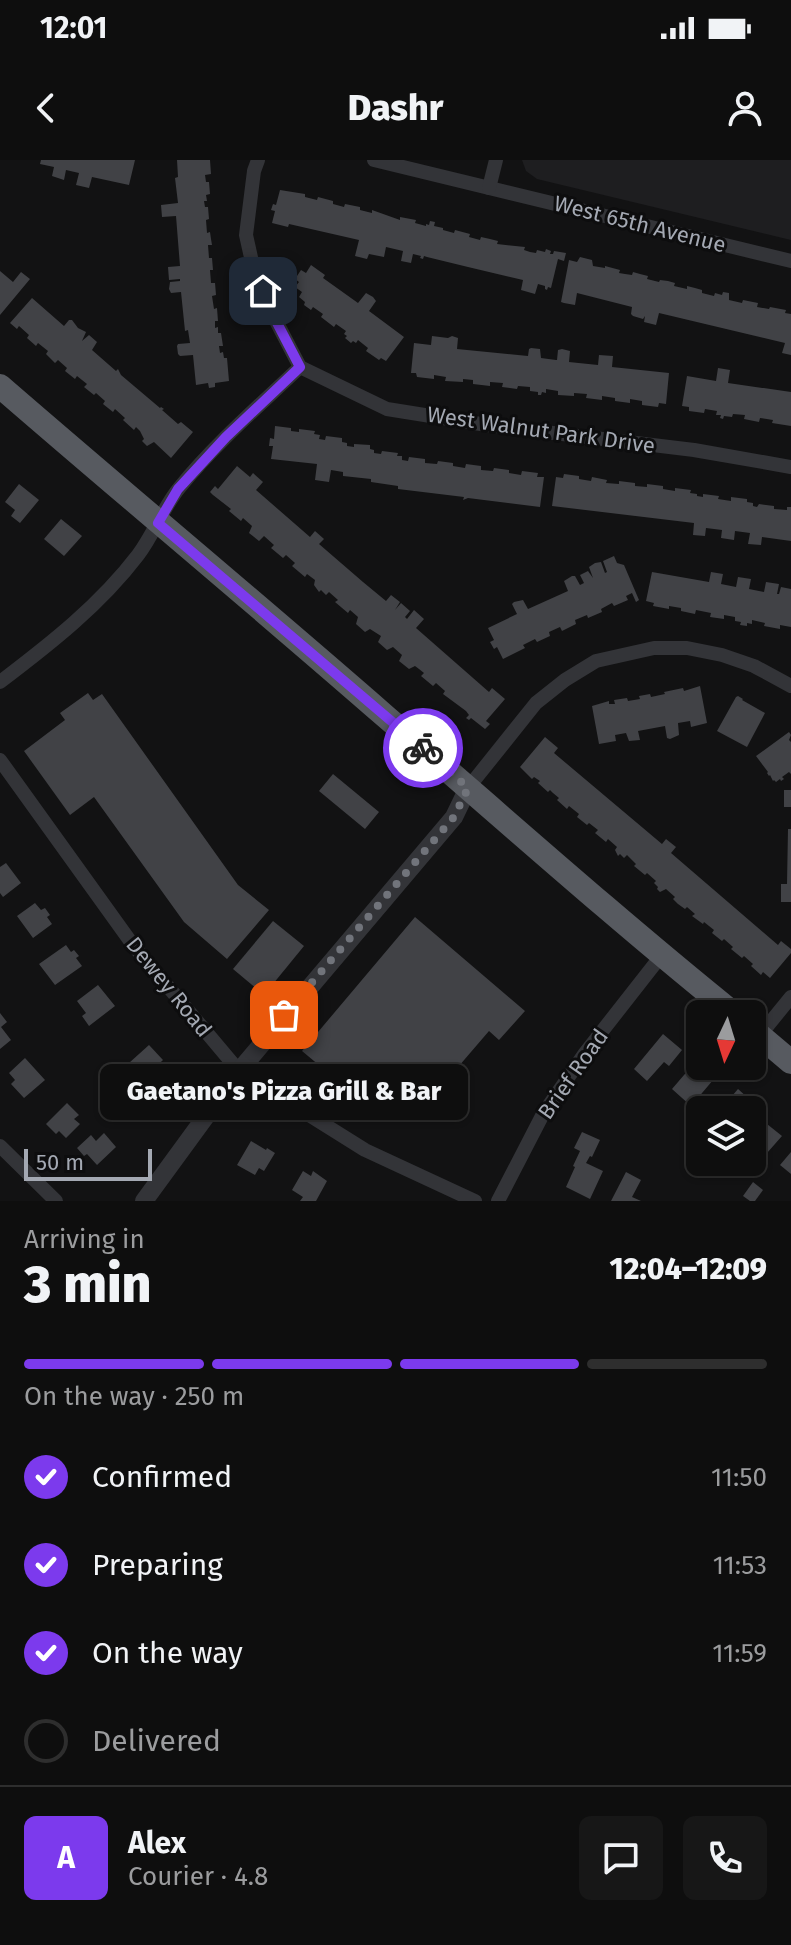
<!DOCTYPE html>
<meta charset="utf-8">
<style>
:root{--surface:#0e0e0e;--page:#171717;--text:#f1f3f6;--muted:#9b9c9e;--line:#2e2e2e;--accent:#7c3aed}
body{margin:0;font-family:"Fira Sans",sans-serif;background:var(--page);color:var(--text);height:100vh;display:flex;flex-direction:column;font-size:30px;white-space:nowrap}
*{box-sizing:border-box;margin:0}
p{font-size:26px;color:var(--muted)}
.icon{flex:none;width:44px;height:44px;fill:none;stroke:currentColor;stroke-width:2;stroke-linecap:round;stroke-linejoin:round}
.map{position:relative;height:1041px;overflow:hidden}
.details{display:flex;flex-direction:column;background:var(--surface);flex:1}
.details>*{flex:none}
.needle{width:52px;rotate:184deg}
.buttons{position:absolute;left:686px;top:840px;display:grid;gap:16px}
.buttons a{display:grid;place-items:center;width:80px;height:80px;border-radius:12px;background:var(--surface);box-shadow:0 2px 6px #0004,0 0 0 2px var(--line);font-size:40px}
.scale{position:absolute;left:24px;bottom:20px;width:128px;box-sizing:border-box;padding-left:8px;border:4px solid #a4a9b3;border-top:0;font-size:22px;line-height:28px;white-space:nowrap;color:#a4a9b3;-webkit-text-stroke:6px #0d0d0e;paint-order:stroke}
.pin{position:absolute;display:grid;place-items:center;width:68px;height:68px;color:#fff;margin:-34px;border-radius:16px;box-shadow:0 4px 12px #0006}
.courier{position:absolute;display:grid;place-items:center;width:80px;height:80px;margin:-40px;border:6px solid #7c3aed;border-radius:50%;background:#fff;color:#222;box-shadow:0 2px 10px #0007}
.bubble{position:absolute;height:56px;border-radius:12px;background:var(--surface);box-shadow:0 2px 6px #0004,0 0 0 2px var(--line);font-size:26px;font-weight:800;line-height:56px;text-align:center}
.headline em{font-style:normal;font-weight:800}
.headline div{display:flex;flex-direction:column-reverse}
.headline{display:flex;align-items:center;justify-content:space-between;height:136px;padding:0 24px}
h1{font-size:52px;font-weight:800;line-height:60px}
.bar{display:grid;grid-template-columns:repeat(4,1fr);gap:12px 8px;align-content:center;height:96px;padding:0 24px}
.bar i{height:10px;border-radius:6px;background:var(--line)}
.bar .selected{background:var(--accent)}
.bar p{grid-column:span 4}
.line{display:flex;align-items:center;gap:20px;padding:0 24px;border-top:2px solid var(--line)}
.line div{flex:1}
.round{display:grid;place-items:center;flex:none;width:84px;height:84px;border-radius:12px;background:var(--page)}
ol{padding:0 24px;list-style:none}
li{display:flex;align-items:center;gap:24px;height:88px}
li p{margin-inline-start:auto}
li .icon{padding:8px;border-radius:50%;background:var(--accent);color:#fff;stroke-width:4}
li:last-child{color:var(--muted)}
li i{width:44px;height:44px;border:4px solid var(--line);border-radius:50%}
.status{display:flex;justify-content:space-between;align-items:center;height:56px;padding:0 40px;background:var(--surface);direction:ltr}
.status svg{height:22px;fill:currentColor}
header{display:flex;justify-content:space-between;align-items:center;height:104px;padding:0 24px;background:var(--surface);font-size:36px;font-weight:800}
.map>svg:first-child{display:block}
.built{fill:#1e1e20}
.building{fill:#414246}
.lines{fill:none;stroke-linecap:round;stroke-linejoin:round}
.minor{stroke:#333438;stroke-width:14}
.tertiary{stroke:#333438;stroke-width:18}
.trunk{stroke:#575a60;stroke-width:24}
.done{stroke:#71747b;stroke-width:8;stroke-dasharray:0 14.4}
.route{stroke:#7c3aed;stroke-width:10}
.labels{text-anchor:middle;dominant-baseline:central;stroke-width:6;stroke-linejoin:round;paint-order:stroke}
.street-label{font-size:22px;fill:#a4a9b3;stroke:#0d0d0e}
</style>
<div class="status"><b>12:01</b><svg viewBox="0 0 49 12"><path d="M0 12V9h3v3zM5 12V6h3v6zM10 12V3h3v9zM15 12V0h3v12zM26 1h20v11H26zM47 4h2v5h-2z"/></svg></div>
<header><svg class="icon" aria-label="back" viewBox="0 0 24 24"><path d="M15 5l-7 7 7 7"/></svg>Dashr<svg class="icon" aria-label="person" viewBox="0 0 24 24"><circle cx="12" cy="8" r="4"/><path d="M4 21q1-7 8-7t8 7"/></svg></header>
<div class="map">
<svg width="791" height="1041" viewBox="0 0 791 1041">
<rect width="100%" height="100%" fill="#121213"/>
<path class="built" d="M522,0h269v80l-254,-61 -11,-8z"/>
<g class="building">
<path d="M41,0h94l-6,25 -37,-8 -3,11 -13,-3 3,-12 -13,-3 -2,10 -12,-4 2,-9 -14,-3z"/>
<path d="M177,0h33l1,14 -6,1 1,7h3l1,12 -4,1 1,6h-3l1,6h3l1,12 -3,1 1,13 3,-1 1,7 1,6h-4l1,13h3l1,12h-3l1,13h4l1,12 -4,1 2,13 3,-1 1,13h-3v7l3,-1v6h3l2,13h-4l1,7 3,-1 1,6h3l2,23 -14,2v4l-6,1 -1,-5 -12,2 -3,-30 -13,1 -2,-2 -1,-8 1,-2 12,-1 -2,-13 -3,1 -4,-39 -10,1 -2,-4 1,-7 10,-1v-2l-11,1 -1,-13 12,-1 -4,-50 -14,1 -1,-12 17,-2 -3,-25 3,-1z"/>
<path d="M280,30l25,4v3l12,3 1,-3 15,4v3l11,3 1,-3 15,3v3l12,3v-3l28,10v-3l16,3 -1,3 11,3v-2l3,1 1,-4 5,1 -1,4 9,2v2l11,3 1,-3 15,4 -1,3 11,3 1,-3 9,2 8,2 -1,3 28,3 -1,3 6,2 6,1 1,-3 8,2 1,-3 5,2 -1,3h3l1,-3 12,2 -2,8 -6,-2 -7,29 -3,-1 -1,3 -2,-1v-3l-7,-2 -3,10 -14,-4 2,-10 -55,-13 -41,-10 -3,-1 -1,3 -3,-1 1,-2 -8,-2 -2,9 -10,-2 2,-10 -17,-4 -2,10 -15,-3 -2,5 -12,-3 4,-16 -70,-16 -1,3 -16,-4 3,-12 -4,-1 2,-6 3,1z"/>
<path d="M580,97l12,3 1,6 12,2v-2l15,4 -1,3 6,1 7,1 1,-3 7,2 8,2 -1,3 12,3 1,-2 8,1 7,2 -1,3 13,3v-3l8,2 7,2v3l12,3 1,-3 7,2 1,-3 6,1v7l13,3 1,-3 15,3 -1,4 12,2 1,-2 16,3 -1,3 6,1v41l-9,-2 3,-10 -126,-30 -3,12 -12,-3 1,-6 -2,3 -10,-3 -2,-2 1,-7 -55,-14 -2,12 -11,-2 -3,-1 8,-42 8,2z"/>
<path d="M311,105l14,10 -2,3 35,25 8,-10 7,4 3,4 -7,10 35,26 -18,24 -5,-3 -2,2 -13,-9 2,-3 -10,-8 -2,3 -3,-2 -2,2 -6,-5 2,-2 -3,-2 2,-3 -10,-7 -2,3 -13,-10 2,-3 -10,-7 -2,3 -7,-5 1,-3 -6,-5 3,-5 -7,-5 4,-5 -4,-3 6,-9 5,3z"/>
<path d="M0,111l13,11 8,-10 9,7 -30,36z"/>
<path d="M32,138l32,28 5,-6h3l6,8 8,4 -4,9 7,-6 8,7 -5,8 24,21 2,-2 3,6 39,33 1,-1 3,2 -2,1 16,14 3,-2 12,10 -22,26 -17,-16 -7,4 -5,-5 2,-2 -4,-8 -4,-4 -2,3 -11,-10 2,-2 -10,-9 -2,3 -10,-8 2,-3 -9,-8 -2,2 -10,-8 3,-3 -10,-8 -2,3 -10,-8 2,-3 -9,-8 -3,3 -9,-9 2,-3 -10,-8 -2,3 -9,-8 2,-3 -10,-9 -2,3 -7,-6z"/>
<path d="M432,176l16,2 4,-2 6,2 -1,11 71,7 1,-7 2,-1 9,1 1,9 15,2h1l1,-10 4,-1 8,2 -1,11 29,3 1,-10 14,1 -1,11 57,6 -3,31 -7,-1 -1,4 -16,-2v-4l-12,-2v4l-15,-2v-3l-13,-2v4l-16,-2 1,-4 -13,-1v3l-16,-1v-4l-12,-2v4l-4,-1 -1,3h-3v-3l-8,-1v-4l-12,-1 -1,3 -15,-2 1,-4 -13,-1v4l-17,-2v-4l-10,-1v3l-18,-1 1,-4 -12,-2v4l-17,-2 -1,-4h-5l3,-30 17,2z"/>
<path d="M718,208l12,2 -2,13 63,9v34l-19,-3 1,-3 -13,-2 -1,4 -15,-3 1,-4 -12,-1 -1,3 -8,-1 -1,3 -3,-1 1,-3h-5l1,-4 -12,-2 -1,4 -15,-2v-4l-7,-1 5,-30 29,5z"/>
<path d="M275,266l16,2v3l8,1v-3l16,2 -1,3 6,1 -1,4 6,1 1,-4 16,2v4l5,1v3l7,1v-3l16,1v4l4,1v3l7,1 1,-3 16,2 -1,3h5v4l6,1 1,-4 16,2v4l12,1 1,-3 15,2v3l12,2 1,-4 15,2v4l12,1 1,-3 15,2v3l12,2 1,-4 16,2 -1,4h7l-4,30 -72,-9 -5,2 1,-3 -66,-8v-3l-27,-4v-3l-28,-3v-4l-12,-2 -2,12 -14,-2 2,-16 -46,-5 2,-13h-4l1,-8 4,1z"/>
<path d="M237,306l13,11 3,-4 10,9 -7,8 54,47 5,-6 9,8 -5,5 44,38 23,19 5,-6 9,7 -5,8 6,-7 9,8 -5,6 2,2 7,-9 10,9 -8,9 73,64 3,-4 13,11 -19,22 4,3 -5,5 -14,-11 -2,2 -3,-2 3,-3 -3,-4 -23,-17 2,-3 -9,-8 -3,3 -12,-10 3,-3 -5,-4 -4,-3 -6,3 -10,-8 3,-6 -9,-8 -6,3 -9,-8 3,-6 -11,-7 -5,3 -9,-8 2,-7 -8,-7 -2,3 -13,-11 3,-2 -9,-8 -3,3 -5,-5 -2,2 -5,-7 1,-5 -8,-6 -2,3 -13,-11 3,-3 -9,-8 -3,3 -12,-10 3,-3 -10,-9 -5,5 -10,-8 3,-7 -9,-8 -2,3 -12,-10 2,-2 -18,-14 -3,-3 5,-6 3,3z"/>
<path d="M564,314l15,2v3l12,2 1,-4 15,3 -1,3 13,1v-3l16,2v3l12,1v-3l16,2v3l12,2v-3l16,2 -1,3 7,1v2l6,1v-3l16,2 -1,3 13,2v-4l16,2v3l6,1v3l4,1 2,-3 15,2v3l13,1v-3h4v34l-29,-4 -1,8 -13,-1 2,-11 -15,-2 -1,9 -13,-2 1,-8 -16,-2 -1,8 -12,-1 1,-12 -142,-17 4,-29 7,1z"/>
<path d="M19,324l20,16 -19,23 -9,-7 4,-6 -10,-8z"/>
<path d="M61,359l21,17 -18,20 -20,-17z"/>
<path d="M614,396l3,7 7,2 15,35 -3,2 -4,-9 -6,3 2,4 -14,6 -2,-3 -11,6 1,3 -14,6 -1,-3 -12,5 1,4 -14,7 -2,-4 -11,5 1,4 -13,6 -2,-3 -12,6 2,3 -22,11 -6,-12 -3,2 -4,-7 4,-2 -6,-12 29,-14 -5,-10 2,-2 9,-2 5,9 40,-18 -4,-10 8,-5h3l5,9 4,-2 -4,-8 8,-4 5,7 -4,-11 6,-4 6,-1 4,11 2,-1 -4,-11z"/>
<path d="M652,412l57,10 2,-10 12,2 -2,10 15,3 2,-10 13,2 -2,10 15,3 2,-10 13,2 -2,10h2l2,-7 10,2v38l-11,-2v4l-16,-3 1,-3 -13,-3v4l-5,-1v3l-7,-1 1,-3 -6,-1v-4l-11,-2v4l-14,-2 1,-4 -15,-3 -1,4 -14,-3v-3l-12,-2v3l-16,-3 1,-3 -8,-2z"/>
<path d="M700,526l7,37 -16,4 -1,-6 -12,2 1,12 -9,4 -3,-1 -2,-12 -27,5 2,9 -11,1 -3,-8 -11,2 1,6 -17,3 -7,-38 17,-5v3h6l-1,-4 13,-2 1,3 12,-2 -1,-3 11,-2 1,3 14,-3 -1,-2 19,-4 1,3z"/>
<path d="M88,533l5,7 9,-6 136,191 31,25 -42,49 -43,-37 -90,-125 -24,18 -46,-64 41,-31 -5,-7z"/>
<path d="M738,536l5,3 -1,1 23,13 -18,34 -30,-16 19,-34z"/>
<path d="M789,572l2,3 -2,5 2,2v32l-2,-2 -7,5 2,2 -3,2 -1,-2 -4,3 -2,-2 -1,1 -3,-6 -1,1 -2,-3 1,-1 -12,-16z"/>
<path d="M545,577l13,11 -4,5 108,91 4,-5 10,8 -5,6 107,92 3,-4 10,8v4l-21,25 -7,-6 -2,3 -10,-9 2,-2 -9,-8 -2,2 -11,-9 2,-2 -9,-8 -2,2 -10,-8 2,-3 -10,-8 -1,2 -11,-8 3,-2 -8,-7 -2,2 -7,-5 -5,-5 2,-2 -9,-8 -6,3 -3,-3 1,-2 -4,-4 2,-2 -9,-8 -2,2 -11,-9 2,-2 -9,-9 -3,3 -4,-4 -2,2 -3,-6 2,-3 -9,-8 -2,3 -11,-9 3,-3 -9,-7 -2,2 -10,-8 2,-3 -10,-8 -2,3 -10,-9 2,-2 -6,-5 -3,-3 -2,2 -10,-9 2,-2 -6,-4 -2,2 -12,-12z"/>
<path d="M333,614l46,38 -14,17 -46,-38z"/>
<rect x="784" y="630" width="7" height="17"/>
<path d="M788,669h3v73h-10v-18h6z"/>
<path d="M6,703l15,20 -18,14 -3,-4v-26z"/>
<path d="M35,743l6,7 4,-2 5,7 -3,2 5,7 -19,14 -16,-22z"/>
<path d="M415,757l110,94 -26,29 -10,-9 -73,85 -59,-50 -12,15 -17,-14 -2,4 -24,-20z"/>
<path d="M273,761l31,25 -40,49 -31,-26z"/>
<path d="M66,785l5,7 3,-2 5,6 -3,2 6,8 -27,19 -16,-21z"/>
<path d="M98,825l17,21 -26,20 -7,-10 4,-3 -9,-12z"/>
<path d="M0,853l7,9 -6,5 10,13 -11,9z"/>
<path d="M663,874l19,16 -13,16 -5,-4 -17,19 -13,-12z"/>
<path d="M149,885l14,15 -20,19 -14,-16z"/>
<path d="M25,898l20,22 -21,18 -13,-14 4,-4 -6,-7z"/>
<path d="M696,901l4,5 5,2 1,-2h5l8,7 -28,33 -19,-17z"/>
<path d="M738,929l10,9 -3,4 9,8h-34z"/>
<path d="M67,943l12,12 -5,4 6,5 -14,14 -7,-7 -3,3 -10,-10z"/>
<path d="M762,960l20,16 -15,17 -11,-9 -4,6v-18z"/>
<path d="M582,972l18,8 -8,17 -2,-1 -4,7 17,8 -13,28 -24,-12 9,-20 -2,-1 7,-15 -6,-3z"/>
<path d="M104,973l12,14 -19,18 -10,-11 -3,2 -7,-8 14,-13 5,6z"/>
<path d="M251,981l15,9 1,-2 8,5 -11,18 -5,-3 -4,7 -18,-10z"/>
<path d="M791,992v22l-11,-9z"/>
<path d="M303,1011l8,5 2,-5 14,10 -11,20h-16l3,-4 -11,-7z"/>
<path d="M626,1012l15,8 -9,17 9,4h-30z"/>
<path d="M753,1022l10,8 -8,11h-5l-7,-5z"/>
</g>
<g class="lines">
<g class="minor">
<path d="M258,0l-4,11 -8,64 6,27 23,57 25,48"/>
<path d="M374,0l417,101"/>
<path d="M489,28l7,-28"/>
<path d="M300,207l87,42 100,16 207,25 97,17"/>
<path d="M0,522c50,-38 100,-77 138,-127 16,-21 25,-48 42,-68 36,-44 79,-81 120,-120"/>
<path d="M0,600l133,185 106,126 126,79 110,51"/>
<path d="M468,628l68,-85 29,-23 31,-19 58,-13h33l35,7 32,11 37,20"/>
<path d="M760,875l31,-38"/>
<path d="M0,986l56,55"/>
<path d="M498,1041l45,-87 42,-61 76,-97"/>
</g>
<path class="tertiary" d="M144,1041l95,-130 215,-254 14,-29"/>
<g class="trunk">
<path d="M0,226c128,111 258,219 385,330 116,100 230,202 349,298"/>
<path d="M752,869l39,33"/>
</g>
</g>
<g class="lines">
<path class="done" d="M284,855l170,-198 14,-29 -45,-40"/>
<path class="route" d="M263,131l12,28 25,48 -74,70 -48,52 -20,34 265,225"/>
</g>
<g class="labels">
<g class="street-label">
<text transform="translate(640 64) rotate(14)">West 65th Avenue</text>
<text transform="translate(541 270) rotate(8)">West Walnut Park Drive</text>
<text transform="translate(169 827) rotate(51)">Dewey Road</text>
<text transform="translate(573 914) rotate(-55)">Brief Road</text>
</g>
</g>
</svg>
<div class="buttons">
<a><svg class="needle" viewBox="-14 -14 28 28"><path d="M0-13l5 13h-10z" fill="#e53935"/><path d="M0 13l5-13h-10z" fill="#9b9c9e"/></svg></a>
<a><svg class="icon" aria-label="layers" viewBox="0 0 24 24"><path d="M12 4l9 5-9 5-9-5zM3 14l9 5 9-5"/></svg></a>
</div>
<div class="scale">50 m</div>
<div class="pin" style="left:284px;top:855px;background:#ea580c"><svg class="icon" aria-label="bag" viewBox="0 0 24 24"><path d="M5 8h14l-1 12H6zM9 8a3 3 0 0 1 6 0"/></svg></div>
<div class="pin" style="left:263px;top:131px;background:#1f2937"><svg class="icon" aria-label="home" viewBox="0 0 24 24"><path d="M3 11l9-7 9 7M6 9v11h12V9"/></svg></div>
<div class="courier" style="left:423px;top:588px"><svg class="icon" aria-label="bike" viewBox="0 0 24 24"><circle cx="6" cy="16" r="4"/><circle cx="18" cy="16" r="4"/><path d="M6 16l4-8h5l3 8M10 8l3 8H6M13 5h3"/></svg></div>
<div class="bubble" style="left:100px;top:904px;width:368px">Gaetano's Pizza Grill &amp; Bar</div>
</div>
<section class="details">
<div class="headline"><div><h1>3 min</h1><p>Arriving in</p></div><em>12:04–12:09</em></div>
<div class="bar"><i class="selected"></i><i class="selected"></i><i class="selected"></i><i></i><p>On the way · 250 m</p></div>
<ol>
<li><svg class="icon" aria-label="check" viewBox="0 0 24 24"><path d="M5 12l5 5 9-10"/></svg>Confirmed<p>11:50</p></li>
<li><svg class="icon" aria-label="check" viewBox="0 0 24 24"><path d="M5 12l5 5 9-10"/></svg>Preparing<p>11:53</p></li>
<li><svg class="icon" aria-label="check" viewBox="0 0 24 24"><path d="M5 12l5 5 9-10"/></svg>On the way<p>11:59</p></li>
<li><i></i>Delivered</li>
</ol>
<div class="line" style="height:144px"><b class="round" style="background:var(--accent);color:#fff">A</b><div><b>Alex</b><p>Courier · 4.8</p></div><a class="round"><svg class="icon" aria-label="chat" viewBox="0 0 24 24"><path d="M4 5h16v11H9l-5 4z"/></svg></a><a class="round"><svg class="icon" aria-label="phone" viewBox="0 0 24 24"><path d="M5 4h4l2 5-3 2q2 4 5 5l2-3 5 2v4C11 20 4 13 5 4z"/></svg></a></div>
</section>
